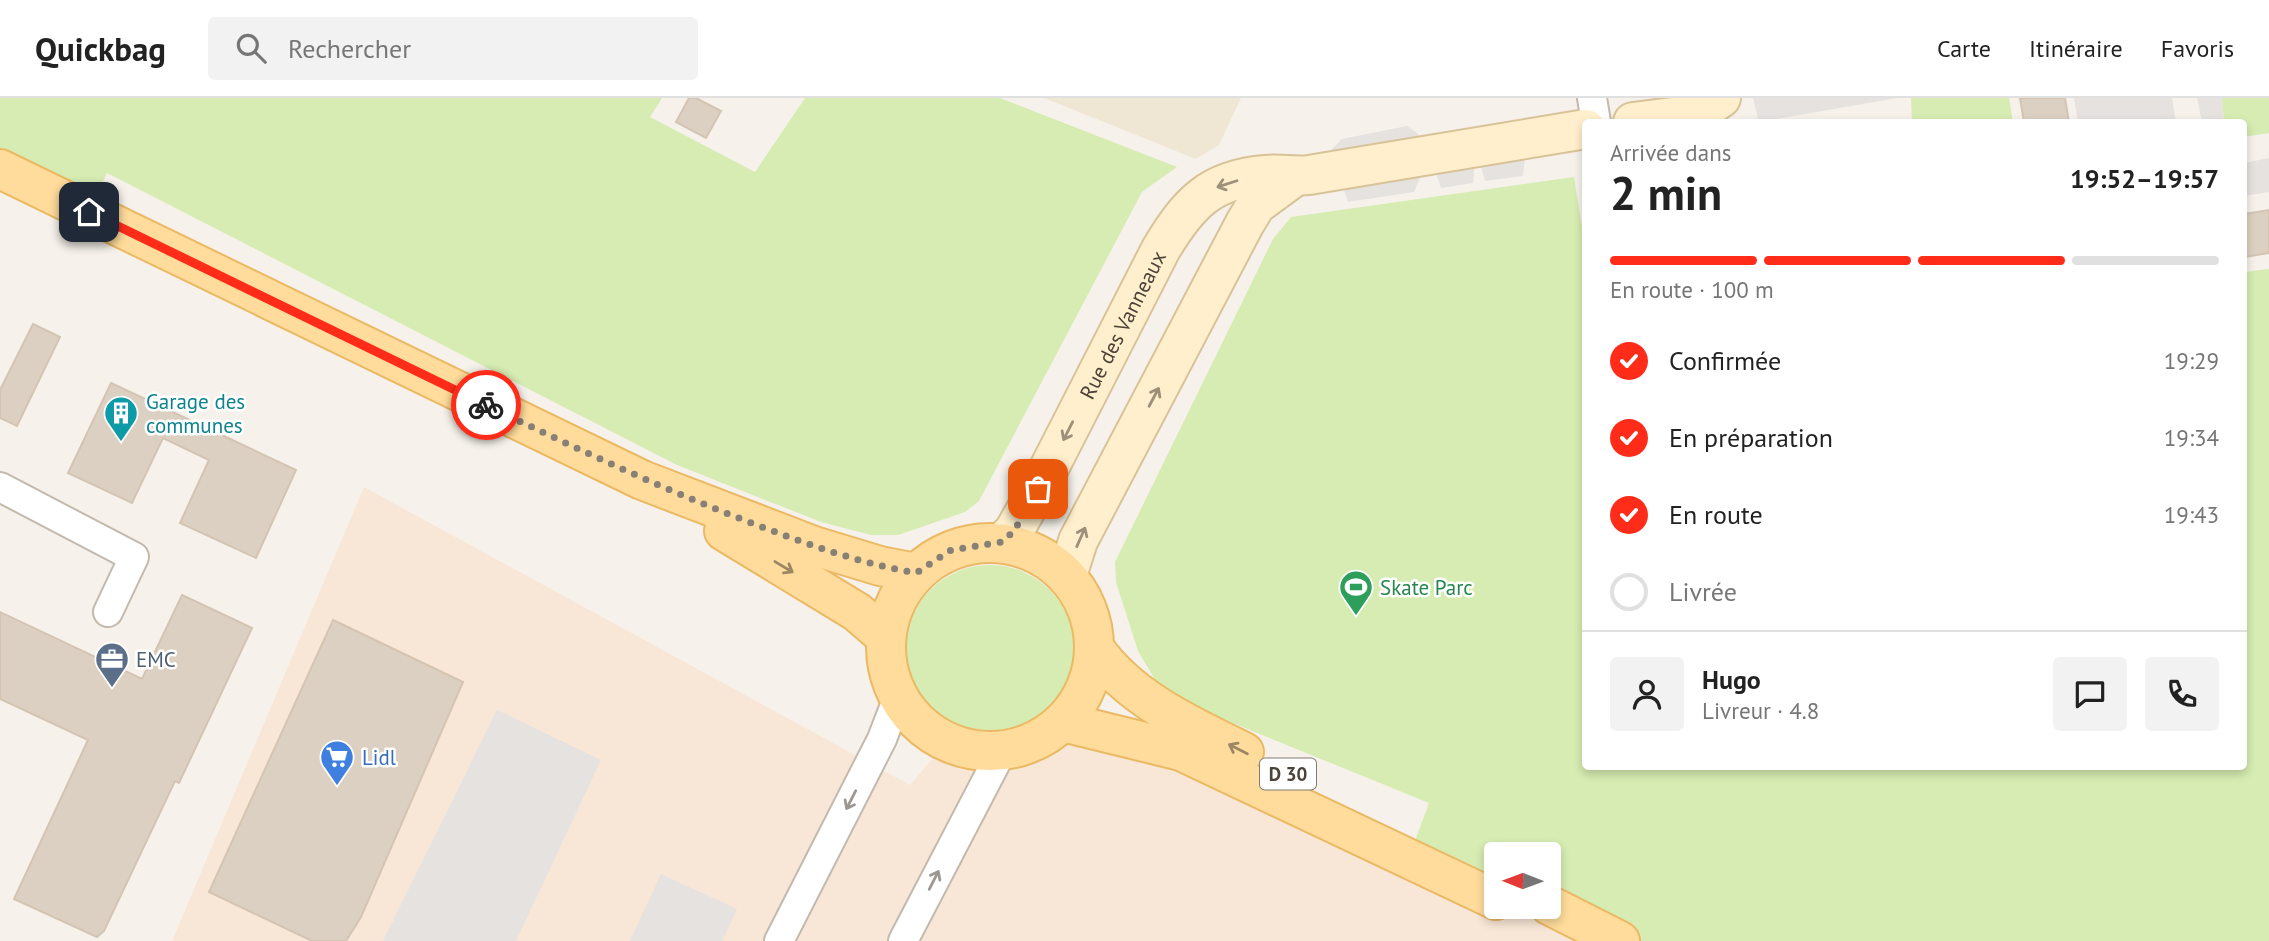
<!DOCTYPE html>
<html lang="fr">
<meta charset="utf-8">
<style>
:root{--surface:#fff;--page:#f2f2f2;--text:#222;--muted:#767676;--line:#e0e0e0;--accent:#ff2c19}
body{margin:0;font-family:"PT Sans",sans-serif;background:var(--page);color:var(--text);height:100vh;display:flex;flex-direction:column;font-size:26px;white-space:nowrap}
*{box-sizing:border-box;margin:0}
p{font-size:23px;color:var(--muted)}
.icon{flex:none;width:38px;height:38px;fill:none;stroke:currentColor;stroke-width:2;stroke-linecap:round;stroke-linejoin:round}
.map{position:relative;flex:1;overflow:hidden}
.sheet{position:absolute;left:1582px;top:21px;width:665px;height:651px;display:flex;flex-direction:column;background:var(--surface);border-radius:7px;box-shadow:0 4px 10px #0003}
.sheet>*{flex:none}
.needle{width:46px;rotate:271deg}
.tools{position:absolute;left:1484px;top:744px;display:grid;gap:14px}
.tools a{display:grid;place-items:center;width:77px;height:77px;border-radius:7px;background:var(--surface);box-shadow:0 4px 10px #0003;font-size:35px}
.pin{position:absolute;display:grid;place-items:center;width:60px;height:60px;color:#fff;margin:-30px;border-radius:14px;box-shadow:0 4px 10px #0006}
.courier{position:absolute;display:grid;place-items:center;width:70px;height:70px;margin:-35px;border:5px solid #ff2c19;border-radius:50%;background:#fff;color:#222;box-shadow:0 2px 9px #0007}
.summary em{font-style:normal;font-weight:600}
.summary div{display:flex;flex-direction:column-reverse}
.summary{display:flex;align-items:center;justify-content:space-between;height:119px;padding:0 28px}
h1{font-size:46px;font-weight:600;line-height:52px}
.bar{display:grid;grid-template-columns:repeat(4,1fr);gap:10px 7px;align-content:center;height:84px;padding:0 28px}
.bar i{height:9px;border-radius:5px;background:var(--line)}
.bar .active{background:var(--accent)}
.bar p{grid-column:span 4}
.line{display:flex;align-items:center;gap:18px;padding:0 28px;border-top:2px solid var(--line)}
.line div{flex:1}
.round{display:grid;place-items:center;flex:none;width:74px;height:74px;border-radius:7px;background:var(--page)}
ol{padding:0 28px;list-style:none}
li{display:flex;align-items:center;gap:21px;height:77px}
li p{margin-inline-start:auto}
li .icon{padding:7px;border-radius:50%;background:var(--accent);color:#fff;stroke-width:4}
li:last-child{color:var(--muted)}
li i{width:38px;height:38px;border:4px solid var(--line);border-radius:50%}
header{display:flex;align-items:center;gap:42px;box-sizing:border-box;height:98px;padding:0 35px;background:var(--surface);border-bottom:2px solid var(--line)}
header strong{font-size:33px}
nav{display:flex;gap:38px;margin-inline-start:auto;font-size:24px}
.search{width:490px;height:63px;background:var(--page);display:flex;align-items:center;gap:18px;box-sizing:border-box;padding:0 24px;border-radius:7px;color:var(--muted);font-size:26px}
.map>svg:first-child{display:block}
.commercial{fill:#f8e7d6}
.education{fill:#f0e6d4}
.green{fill:#d6ecb2}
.parking{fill:#e5e2df}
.building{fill:#dcd0c2;stroke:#d4c4b2;stroke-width:2}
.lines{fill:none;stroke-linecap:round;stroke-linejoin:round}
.street-casing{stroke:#c3b9ad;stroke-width:32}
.secondary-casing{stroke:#d8c399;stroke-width:42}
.primary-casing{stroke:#ebb964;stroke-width:42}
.street{stroke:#fff;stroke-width:28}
.secondary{stroke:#ffefcc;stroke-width:38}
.primary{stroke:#ffdc9b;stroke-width:38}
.oneway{stroke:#9c907b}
.oneway2{stroke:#9c8765}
.oneway3{stroke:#9c9792}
.done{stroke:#878077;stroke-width:7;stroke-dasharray:0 12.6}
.route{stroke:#ff2c19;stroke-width:9}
.labels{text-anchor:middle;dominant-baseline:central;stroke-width:5;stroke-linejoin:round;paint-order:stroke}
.shield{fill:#fff;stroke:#817b74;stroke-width:2}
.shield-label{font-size:19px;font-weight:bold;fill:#4b4238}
.street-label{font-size:21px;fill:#4b4238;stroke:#fff}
.culture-label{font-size:21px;fill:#0d838f;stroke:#fff;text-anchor:start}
.leisure-label{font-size:21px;fill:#27864d;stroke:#fff;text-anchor:start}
.service-label{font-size:21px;fill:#4e5e75;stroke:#fff;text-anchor:start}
.shop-label{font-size:21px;fill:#366cbe;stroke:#fff;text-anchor:start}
</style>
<header>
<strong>Quickbag</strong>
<div class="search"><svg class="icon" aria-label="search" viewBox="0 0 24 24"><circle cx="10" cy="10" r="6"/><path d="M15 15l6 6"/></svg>Rechercher</div>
<nav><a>Carte</a><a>Itinéraire</a><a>Favoris</a></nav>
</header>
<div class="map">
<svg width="2269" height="843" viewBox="0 0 2269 843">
<rect width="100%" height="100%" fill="#f6f2eb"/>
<path class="commercial" d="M364,389l546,298 36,-43 15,5 41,4 35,-10 26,-19 520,219h-1411z"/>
<path class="education" d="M1044,0h197l-22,47 -23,14z"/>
<g class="green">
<path d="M0,0h662l-12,19 105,55 50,-74h195l177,69 -35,25 -163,309 -14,11 -67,23h-27l-50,-13 -144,-57 -570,-292 -18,40 -89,-64z"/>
<path d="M1911,0h98l4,24h-101z"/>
<path d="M2222,0h47v35l-25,4v-15h-20z"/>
<path d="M1574,79l12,75v514h658v-494l25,-3v672h-682l-74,-34 36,-1v-52h-53v44l-87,-41 20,-54 -265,-108 -26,-44 -22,-69 -1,-20 158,-323 18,-22z"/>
<circle cx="990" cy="551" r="84"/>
</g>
<g class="parking">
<path d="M1753,0h144l-138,24z"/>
<path d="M2074,0h98l4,24h-98z"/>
<path d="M2197,0h25l2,24h-22z"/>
<path d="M1407,28l10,7 13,20 97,-15 -4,38 -38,5 -9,-32 -3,34 -32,5 -11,-34 -16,38 -66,10 -17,-52 11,-11z"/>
<path d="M2269,60v34l-25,4v-33z"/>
<path d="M497,612l104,50 -85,181h-133z"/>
<path d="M661,776l76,35 -15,32h-92z"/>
</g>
<g class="building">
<path d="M689,0h7l25,13 -15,27 -30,-16z"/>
<path d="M2020,0h45l4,24h-45z"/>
<path d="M2269,112v43l-25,4v-43z"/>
<path d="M33,226l27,13 -43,89 -17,-8v-28z"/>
<path d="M111,285l185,87 -40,88 -76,-35 29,-63 -46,-22 -31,65 -64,-30z"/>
<path d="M182,497l70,33 -73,155 -4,-2 -71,150 -7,6 -83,-38 74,-159 -88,-41v-87l142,67z"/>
<path d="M333,522l130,62 -102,235 -15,24h-34l-103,-49z"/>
</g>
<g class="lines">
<g class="street-casing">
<g id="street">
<path d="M1592,0l4,24"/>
<path d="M0,389l134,70 -26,55"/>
<path d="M779,843l103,-202 15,-39"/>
<path d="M903,843l99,-190"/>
</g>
</g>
<g class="secondary-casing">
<g id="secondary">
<path d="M1633,24l64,-8 24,-16"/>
<path id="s1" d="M1002,445l12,-12 31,-55 116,-227c27,-45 49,-70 105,-74 14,-2 29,2 43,0l277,-46"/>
<path d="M1067,478l11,-35 167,-318 11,-18 38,-28"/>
</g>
</g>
<g class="primary-casing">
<g id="primary">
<path d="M0,71l642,311 172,66 66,20 36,7"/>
<path d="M724,433l133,81 29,25"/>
<circle cx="990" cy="549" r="104"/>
<path d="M1095,551c35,50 96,77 149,103"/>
<path d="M1063,624l118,29 315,149"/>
<path d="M1549,807l71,36"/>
</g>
</g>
<use href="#street" class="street"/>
<use href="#secondary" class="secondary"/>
<use href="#primary" class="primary"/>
</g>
<defs><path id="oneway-shaft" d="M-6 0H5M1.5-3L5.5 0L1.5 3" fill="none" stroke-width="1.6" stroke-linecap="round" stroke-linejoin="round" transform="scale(1.75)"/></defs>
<g class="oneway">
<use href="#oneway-shaft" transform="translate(1227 86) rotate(162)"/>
<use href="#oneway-shaft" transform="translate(1154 299) rotate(-62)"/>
<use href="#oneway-shaft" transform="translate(1068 333) rotate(117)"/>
<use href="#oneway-shaft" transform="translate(1081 439) rotate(-66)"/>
</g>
<g class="oneway2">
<use href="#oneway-shaft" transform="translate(784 469) rotate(31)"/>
<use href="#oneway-shaft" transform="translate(1238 651) rotate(-153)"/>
</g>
<g class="oneway3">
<use href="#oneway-shaft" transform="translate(851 702) rotate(117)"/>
<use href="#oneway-shaft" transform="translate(934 782) rotate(-63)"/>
</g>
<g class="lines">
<path class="done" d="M486,307c87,42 172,82 263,117 55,21 109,41 167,51l35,-23 51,-8 12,-11 24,-42"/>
<path class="route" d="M89,114l397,193"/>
</g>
<defs>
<g id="building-pin" transform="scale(1.75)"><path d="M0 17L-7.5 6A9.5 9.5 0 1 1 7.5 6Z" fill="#0f9aa8" stroke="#fff"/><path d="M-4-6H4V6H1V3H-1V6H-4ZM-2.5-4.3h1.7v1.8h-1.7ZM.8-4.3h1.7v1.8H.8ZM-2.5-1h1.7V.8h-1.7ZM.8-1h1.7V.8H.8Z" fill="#fff"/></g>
<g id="stadium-pin" transform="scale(1.75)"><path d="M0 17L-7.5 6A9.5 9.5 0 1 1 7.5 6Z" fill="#2e9e5b" stroke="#fff"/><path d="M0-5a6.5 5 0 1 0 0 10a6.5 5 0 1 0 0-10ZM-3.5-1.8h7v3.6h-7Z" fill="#fff"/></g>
<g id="office-pin" transform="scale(1.75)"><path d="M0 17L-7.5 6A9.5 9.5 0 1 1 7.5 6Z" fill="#5c6f8a" stroke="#fff"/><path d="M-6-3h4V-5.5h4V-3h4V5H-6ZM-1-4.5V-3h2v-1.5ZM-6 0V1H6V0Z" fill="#fff"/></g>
<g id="supermarket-pin" transform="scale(1.75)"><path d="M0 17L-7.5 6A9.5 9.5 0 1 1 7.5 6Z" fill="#3f7fe0" stroke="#fff"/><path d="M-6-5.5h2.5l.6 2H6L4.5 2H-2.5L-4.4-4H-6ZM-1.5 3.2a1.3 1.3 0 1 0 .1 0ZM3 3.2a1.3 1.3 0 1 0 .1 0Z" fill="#fff"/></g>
</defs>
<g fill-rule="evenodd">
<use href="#building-pin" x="121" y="315"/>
<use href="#stadium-pin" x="1356" y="489"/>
<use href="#office-pin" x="112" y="561"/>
<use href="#supermarket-pin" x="337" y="659"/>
</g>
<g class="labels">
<rect class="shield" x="1260" y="660.5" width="56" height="31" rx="5"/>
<g class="shield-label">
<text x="1288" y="676">D 30</text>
</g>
<g class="street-label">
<text stroke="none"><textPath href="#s1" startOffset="250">Rue des Vanneaux</textPath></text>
</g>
<g class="culture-label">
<text x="146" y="303">Garage des<tspan x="146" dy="24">communes</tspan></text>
</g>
<g class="leisure-label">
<text x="1380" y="489">Skate Parc</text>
</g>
<g class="service-label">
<text x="136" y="561">EMC</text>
</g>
<g class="shop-label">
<text x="362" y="659">Lidl</text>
</g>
</g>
</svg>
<div class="tools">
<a><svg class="needle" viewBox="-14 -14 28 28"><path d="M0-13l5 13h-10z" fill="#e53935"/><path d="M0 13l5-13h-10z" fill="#767676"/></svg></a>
</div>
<div class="pin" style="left:1038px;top:391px;background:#ea580c"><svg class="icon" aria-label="bag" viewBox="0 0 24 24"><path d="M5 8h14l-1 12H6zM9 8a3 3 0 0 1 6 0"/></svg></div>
<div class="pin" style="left:89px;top:114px;background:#1f2937"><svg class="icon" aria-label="home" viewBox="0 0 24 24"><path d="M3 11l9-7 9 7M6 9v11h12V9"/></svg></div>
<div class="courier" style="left:486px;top:307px"><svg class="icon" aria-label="bike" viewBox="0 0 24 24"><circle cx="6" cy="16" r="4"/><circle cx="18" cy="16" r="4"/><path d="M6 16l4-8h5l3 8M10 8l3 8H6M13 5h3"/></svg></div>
<section class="sheet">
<div class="summary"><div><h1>2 min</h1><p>Arrivée dans</p></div><em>19:52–19:57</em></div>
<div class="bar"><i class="active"></i><i class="active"></i><i class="active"></i><i></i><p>En route · 100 m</p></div>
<ol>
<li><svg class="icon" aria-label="check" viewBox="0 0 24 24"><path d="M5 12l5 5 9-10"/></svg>Confirmée<p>19:29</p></li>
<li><svg class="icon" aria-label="check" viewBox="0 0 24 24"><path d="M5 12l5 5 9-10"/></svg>En préparation<p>19:34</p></li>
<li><svg class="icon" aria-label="check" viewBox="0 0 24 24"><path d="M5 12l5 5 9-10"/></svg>En route<p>19:43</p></li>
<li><i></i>Livrée</li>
</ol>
<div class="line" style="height:126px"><a class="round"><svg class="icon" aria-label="person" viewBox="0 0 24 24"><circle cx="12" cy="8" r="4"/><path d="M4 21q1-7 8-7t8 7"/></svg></a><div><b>Hugo</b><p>Livreur · 4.8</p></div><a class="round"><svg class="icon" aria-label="chat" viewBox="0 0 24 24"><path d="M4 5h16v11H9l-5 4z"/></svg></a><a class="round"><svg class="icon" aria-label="phone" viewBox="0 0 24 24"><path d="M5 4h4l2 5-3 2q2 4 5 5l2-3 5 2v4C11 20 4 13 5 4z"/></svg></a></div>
</section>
</div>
